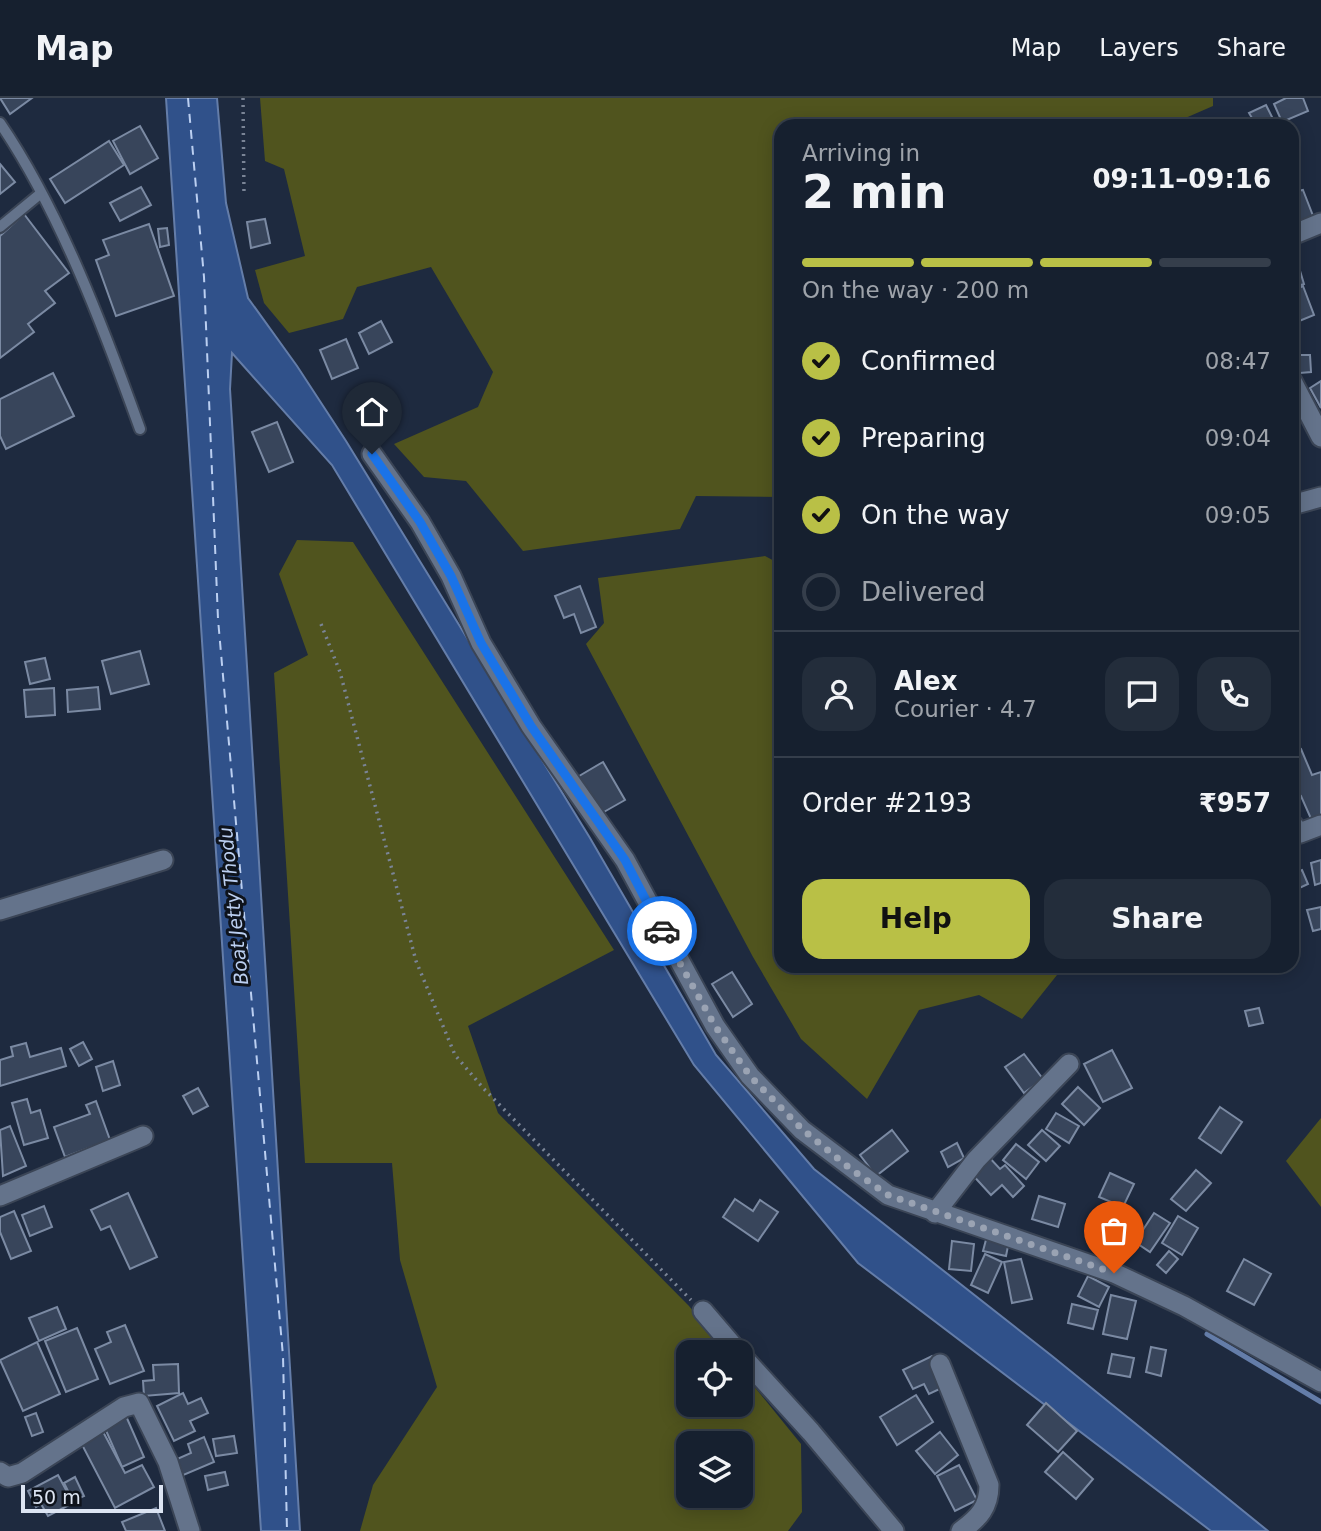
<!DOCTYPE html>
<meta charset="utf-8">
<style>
:root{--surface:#16202f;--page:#232d3b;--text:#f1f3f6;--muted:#9ea3aa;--line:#353e4b;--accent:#b9c046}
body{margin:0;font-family:"DejaVu Sans",sans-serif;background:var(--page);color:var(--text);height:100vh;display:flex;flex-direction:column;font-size:26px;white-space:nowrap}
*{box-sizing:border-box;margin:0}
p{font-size:23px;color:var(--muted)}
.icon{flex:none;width:38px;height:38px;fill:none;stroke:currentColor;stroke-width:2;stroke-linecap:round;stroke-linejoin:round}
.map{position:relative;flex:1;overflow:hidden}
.sheet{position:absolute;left:774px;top:21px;width:525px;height:854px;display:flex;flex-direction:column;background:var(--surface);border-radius:21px;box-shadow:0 4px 18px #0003,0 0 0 2px var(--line)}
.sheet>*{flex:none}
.controls{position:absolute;left:676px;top:1242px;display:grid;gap:14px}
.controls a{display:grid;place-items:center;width:77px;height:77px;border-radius:14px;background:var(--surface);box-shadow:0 4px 18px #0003,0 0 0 2px var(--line);font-size:35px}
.scale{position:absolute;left:21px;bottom:18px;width:142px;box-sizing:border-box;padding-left:7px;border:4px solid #dce4f2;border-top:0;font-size:19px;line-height:24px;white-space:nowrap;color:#dce4f2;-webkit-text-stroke:5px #0e131c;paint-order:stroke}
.pin{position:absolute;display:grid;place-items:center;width:60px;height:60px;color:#fff;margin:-72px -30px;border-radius:50% 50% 50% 0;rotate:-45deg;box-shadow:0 0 7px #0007}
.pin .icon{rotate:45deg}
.courier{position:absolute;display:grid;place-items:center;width:70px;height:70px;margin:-35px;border:5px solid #1a73e8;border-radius:50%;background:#fff;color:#222;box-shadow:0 2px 9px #0007}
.summary em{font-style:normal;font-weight:800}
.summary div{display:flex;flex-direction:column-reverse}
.summary{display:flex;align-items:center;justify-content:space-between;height:119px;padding:0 28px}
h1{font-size:46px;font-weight:800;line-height:52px}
.bar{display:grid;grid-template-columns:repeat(4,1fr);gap:10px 7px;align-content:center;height:84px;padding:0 28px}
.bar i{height:9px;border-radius:5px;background:var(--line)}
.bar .on{background:var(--accent)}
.bar p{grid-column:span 4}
.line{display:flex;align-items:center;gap:18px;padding:0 28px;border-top:2px solid var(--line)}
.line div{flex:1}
.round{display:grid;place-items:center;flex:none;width:74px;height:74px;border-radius:21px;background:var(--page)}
ol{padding:0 28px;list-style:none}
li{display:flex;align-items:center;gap:21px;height:77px}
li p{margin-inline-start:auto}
li .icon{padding:7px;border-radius:50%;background:var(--accent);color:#111;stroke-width:4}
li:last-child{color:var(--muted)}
li i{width:38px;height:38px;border:4px solid var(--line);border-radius:50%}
.action{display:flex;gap:14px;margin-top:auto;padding:14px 28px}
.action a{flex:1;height:80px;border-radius:21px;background:var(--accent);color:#111;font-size:28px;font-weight:800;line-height:80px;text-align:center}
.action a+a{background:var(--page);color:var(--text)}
header{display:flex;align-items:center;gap:42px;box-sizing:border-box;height:98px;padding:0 35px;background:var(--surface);border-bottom:2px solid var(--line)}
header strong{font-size:33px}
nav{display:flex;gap:38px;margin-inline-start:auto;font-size:24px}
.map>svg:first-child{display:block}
.green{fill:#50541e;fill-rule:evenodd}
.water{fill:#30518a;stroke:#647da9;stroke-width:2}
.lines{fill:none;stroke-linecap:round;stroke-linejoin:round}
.stream{stroke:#647da9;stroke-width:5}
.ferry{stroke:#bbcff1;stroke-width:2;stroke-dasharray:9 7;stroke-linecap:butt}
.building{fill:#38455b;stroke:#7b8aa3;stroke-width:2}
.service-casing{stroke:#3b4556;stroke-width:14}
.minor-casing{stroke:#3b4556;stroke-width:23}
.path{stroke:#7a8496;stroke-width:3.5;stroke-dasharray:2 5;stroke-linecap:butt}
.service{stroke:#64738b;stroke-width:10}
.minor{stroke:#64738b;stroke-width:19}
.done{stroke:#9aa3b3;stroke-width:7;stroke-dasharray:0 12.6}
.route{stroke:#1a73e8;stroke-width:9}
.labels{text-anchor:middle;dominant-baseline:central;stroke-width:6;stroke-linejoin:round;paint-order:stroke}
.water-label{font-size:19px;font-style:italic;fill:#bbcff1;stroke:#0e131c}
</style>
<header>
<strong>Map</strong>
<nav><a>Map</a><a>Layers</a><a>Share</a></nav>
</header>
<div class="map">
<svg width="1321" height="1433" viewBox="0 0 1321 1433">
<rect width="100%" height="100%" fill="#1e2a3f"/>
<g class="green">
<path d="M260,0h953v8l-46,20h-387v371l-84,-1 -16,33 -157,22 -57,-70 -42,-4 -30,-33 84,-37 15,-35 -62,-105 -74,20 -14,32 -54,14 -25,-30 -9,-33 50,-14 -21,-87 -19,-8z"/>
<path d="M297,442l56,2 261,408 -146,76 30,87 191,193 38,47h-39v52h52v-36l61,75 1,68 -14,19h-428l13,-46 64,-98 -37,-127 -8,-97h-87l-31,-490 34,-18 -29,-81zM688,1346h52v52h-52z"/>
<path d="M765,458l15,8v402h273l4,9 -35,44 -43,-24 -60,15 -52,89 -66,-60 -48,-82 -167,-313 18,-21 -6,-45z"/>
<path d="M1321,1020v89l-35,-46z"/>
</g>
<path class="water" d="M166,0h51l9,105 22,95 49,68 49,75 244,397 126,217 98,114 238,187 216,175h-57l-353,-268 -164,-198 -362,-600 -100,-112 -2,36 70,1142h-39z"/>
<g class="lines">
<path class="stream" d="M1207,1236l114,68"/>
<path class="ferry" d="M188,0l16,179 14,342 65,737 4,175"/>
</g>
<g class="building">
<path d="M0,0h32l-22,16z"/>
<path d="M1286,0h17l5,13 -26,11 -8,-18z"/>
<path d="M1266,7l10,20 -34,1 -1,-2 11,-6 -3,-5z"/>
<path d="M140,28l18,32 -28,16 -17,-33z"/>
<path d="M109,43l15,24 -59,38 -15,-24z"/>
<path d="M0,66l15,18 -15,12z"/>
<path d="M141,89l10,18 -31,16 -10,-18z"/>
<path d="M1303,92l12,31 -23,9v-38z"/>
<path d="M24,116l45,59 -24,18 10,12 -27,21 6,8 -34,26v-122z"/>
<path d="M265,121l5,24 -19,5 -4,-26z"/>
<path d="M149,126l25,72 -58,20 -20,-56 13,-5 -6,-15z"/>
<path d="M167,130l2,17 -9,2 -2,-18z"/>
<path d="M1295,156l9,30 -12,4v-32z"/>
<path d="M1303,188l11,29 -22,9v-33z"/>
<path d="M381,223l11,21 -23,12 -10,-21z"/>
<path d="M346,241l12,29 -26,11 -12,-29z"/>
<path d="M1299,257h11l1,17 -11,1z"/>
<path d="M53,275l21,43 -68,33 -6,-13v-37z"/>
<path d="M1321,283v27l-11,-20z"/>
<path d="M277,324l16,40 -24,10 -17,-40z"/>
<path d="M580,488l16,41 -15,6 -7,-19 -10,4 -9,-22z"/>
<path d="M140,553l9,33 -38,10 -9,-33z"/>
<path d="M45,560l5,21 -20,5 -5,-22z"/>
<path d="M98,589l2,22 -32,3 -1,-22z"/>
<path d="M54,590l1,27 -29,2 -2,-27z"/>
<path d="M1301,651l11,26 9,-3v46l-9,3 -11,-25 -9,4v-18l4,-2 -4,-11v-16z"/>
<path d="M603,664l22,38 -30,17 -21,-38z"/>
<path d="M1321,762v23l-6,2 -4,-22z"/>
<path d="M1302,772l6,14 -13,6 -3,-16z"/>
<path d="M1321,809v22l-8,2 -6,-21z"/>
<path d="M732,874l20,32 -19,13 -21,-33z"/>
<path d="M1259,910l4,15 -14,3 -4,-15z"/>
<path d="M83,944l9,17 -13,7 -9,-17z"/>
<path d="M26,945l4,14 31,-9 5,18 -66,20v-26l13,-4 -2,-9z"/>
<path d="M1112,952l20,38 -29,14 -19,-38z"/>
<path d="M1024,956l19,25 -19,14 -19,-26z"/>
<path d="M113,963l7,24 -17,6 -7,-24z"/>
<path d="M1078,989l22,21 -16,17 -22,-21z"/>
<path d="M198,990l10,18 -15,8 -10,-18z"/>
<path d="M27,1001l4,14 9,-3 8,28 -24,7 -12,-42z"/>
<path d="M96,1003l14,39 -45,17 -11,-30 36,-13 -4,-9z"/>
<path d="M1220,1009l22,15 -21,31 -22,-15z"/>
<path d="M1056,1015l23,13 -10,17 -23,-14z"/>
<path d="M10,1028l16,40 -23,10 -3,-46z"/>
<path d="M892,1032l16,21 -32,25 -16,-21z"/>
<path d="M1042,1032l18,16 -14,15 -18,-16z"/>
<path d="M957,1045l7,15 -16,9 -7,-15z"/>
<path d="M1016,1046l23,18 -13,17 -23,-19z"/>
<path d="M987,1057l13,14 5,-4 19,21 -11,11 -11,-12 -11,10 -22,-24z"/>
<path d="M1196,1072l15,13 -25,28 -15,-12z"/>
<path d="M1110,1075l24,11 -11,23 -24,-10z"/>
<path d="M128,1095l29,64 -27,12 -20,-43 -9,4 -10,-20z"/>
<path d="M1039,1098l26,8 -7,23 -26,-8z"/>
<path d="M735,1101l18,12 7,-11 18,12 -20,29 -35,-24z"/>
<path d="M44,1108l8,21 -22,9 -8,-21z"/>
<path d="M14,1113l17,40 -20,8 -11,-27v-15z"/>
<path d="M1154,1115l16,10 -20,29 -15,-10z"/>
<path d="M1178,1118l20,12 -16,27 -20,-12z"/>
<path d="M987,1138l22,5 -3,15 -23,-5z"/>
<path d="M952,1143l22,3 -3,27 -22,-2z"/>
<path d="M1169,1153l9,8 -12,14 -9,-8z"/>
<path d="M985,1156l17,8 -14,31 -17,-8z"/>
<path d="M1021,1161l11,40 -20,4 -8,-41z"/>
<path d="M1244,1161l27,15 -17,31 -27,-14z"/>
<path d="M1088,1178l21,11 -10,20 -21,-11z"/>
<path d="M1111,1197l25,6 -9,38 -24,-5z"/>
<path d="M1072,1206l26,6 -5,19 -25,-6z"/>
<path d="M57,1209l9,22 -27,12 -10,-23z"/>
<path d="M125,1227l19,46 -34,13 -15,-35 16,-7 -4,-10z"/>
<path d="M77,1230l21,51 -32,13 -21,-51z"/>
<path d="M37,1244l23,52 -37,17 -23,-51z"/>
<path d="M1151,1249l15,3 -5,26 -15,-4z"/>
<path d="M1112,1256l22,4 -4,19 -22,-4z"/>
<path d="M932,1258l14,30 -17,8 -5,-10 -11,5 -10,-19z"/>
<path d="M178,1266l1,29 -35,3 -1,-15 11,-1 -1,-15z"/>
<path d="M183,1295l5,11 13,-6 7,15 -18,8 5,10 -21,10 -17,-35z"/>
<path d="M916,1297l17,27 -36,23 -17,-28z"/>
<path d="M1046,1305l31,28 -19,21 -31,-27z"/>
<path d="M36,1315l7,19 -11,4 -7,-19z"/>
<path d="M126,1318l18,41 -22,10 -18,-41z"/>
<path d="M100,1328l25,47 17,-8 12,22 -39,21 -37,-71z"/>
<path d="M940,1334l18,23 -23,19 -19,-23z"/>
<path d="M234,1338l3,17 -21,3 -3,-17z"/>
<path d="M204,1339l10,25 -40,17 -6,-16 23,-10 -3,-9z"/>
<path d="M1063,1354l30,27 -17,20 -31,-27z"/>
<path d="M959,1367l18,35 -22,11 -18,-35z"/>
<path d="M225,1374l3,13 -20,5 -3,-14z"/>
<path d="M58,1377l15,28 -25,13 -7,-12 -5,3 -8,-16z"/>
<path d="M75,1379l9,19 -11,5 -9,-18z"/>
<path d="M156,1410l9,23h-39l-4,-9z"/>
</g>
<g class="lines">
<g class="service-casing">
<g id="service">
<path d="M0,25c60,88 104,206 140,306"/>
<path d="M0,129l40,-33"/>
</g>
</g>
<g class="minor-casing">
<g id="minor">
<path d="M1292,137l29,-12"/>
<path d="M1292,283l29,56"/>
<path d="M372,356l48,68 31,54 30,67 50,83 94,134 90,166 35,50 52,54 86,65 226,78 70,33 137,76"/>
<path d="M1292,407l29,-8"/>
<path d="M1292,726l8,9 21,-8"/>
<path d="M0,812l163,-50"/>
<path d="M0,1098l143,-60"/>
<path d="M935,1115l41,-53 93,-96"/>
<path d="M703,1213l36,42"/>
<path d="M740,1256l71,78 83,99"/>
<path d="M940,1266l49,121c0,22 -10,33 -28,46"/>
<path d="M0,1374l8,5 14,-4 102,-66 15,-4 29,59 22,69"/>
</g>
</g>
<g class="path">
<path d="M243,0l1,98"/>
<path d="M321,526l19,48 76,289 39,94 29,34 207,211"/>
</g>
<use href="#service" class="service"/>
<use href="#minor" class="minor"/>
</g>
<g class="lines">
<path class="done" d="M662,833l53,95 35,50 53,54 49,40 36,25 226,78"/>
<path class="route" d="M372,356l48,68 31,54 30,67 50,83 94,134 37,71"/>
</g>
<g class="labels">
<g class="water-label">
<text transform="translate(233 808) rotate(-96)">Boat Jetty Thodu</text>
</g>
</g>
</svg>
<div class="controls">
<a><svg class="icon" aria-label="locate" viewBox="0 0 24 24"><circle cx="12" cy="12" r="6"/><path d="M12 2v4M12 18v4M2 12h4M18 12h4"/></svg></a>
<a><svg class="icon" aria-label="layers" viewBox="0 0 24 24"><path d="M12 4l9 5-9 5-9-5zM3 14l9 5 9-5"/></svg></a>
</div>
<div class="scale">50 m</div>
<div class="pin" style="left:1114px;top:1175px;background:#ea580c"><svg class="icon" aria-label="bag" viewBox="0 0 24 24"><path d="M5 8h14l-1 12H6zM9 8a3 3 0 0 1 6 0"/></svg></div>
<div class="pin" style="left:372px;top:356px;background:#1f2937"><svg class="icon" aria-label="home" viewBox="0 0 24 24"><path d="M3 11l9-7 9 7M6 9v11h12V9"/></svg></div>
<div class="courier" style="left:662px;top:833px"><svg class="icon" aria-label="car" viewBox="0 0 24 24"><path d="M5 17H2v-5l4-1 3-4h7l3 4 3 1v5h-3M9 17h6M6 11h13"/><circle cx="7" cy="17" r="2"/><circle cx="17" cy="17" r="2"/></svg></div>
<section class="sheet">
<div class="summary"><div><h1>2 min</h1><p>Arriving in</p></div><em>09:11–09:16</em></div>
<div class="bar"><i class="on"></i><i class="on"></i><i class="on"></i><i></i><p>On the way · 200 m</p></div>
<ol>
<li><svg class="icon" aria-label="check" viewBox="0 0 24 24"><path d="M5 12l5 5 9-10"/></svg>Confirmed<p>08:47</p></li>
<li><svg class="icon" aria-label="check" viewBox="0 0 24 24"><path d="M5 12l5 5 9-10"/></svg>Preparing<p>09:04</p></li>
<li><svg class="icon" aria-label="check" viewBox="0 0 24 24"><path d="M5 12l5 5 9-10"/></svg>On the way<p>09:05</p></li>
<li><i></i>Delivered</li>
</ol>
<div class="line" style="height:126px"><a class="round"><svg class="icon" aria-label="person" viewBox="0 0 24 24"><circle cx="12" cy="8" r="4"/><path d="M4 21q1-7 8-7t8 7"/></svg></a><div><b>Alex</b><p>Courier · 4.7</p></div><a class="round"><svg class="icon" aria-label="chat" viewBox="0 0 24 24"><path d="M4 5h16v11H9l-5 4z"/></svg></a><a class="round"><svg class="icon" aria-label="phone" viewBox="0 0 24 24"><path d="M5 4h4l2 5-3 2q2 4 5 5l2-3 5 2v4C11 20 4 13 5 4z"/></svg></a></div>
<div class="line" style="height:91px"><div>Order #2193</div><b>₹957</b></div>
<div class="action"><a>Help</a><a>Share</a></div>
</section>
</div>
